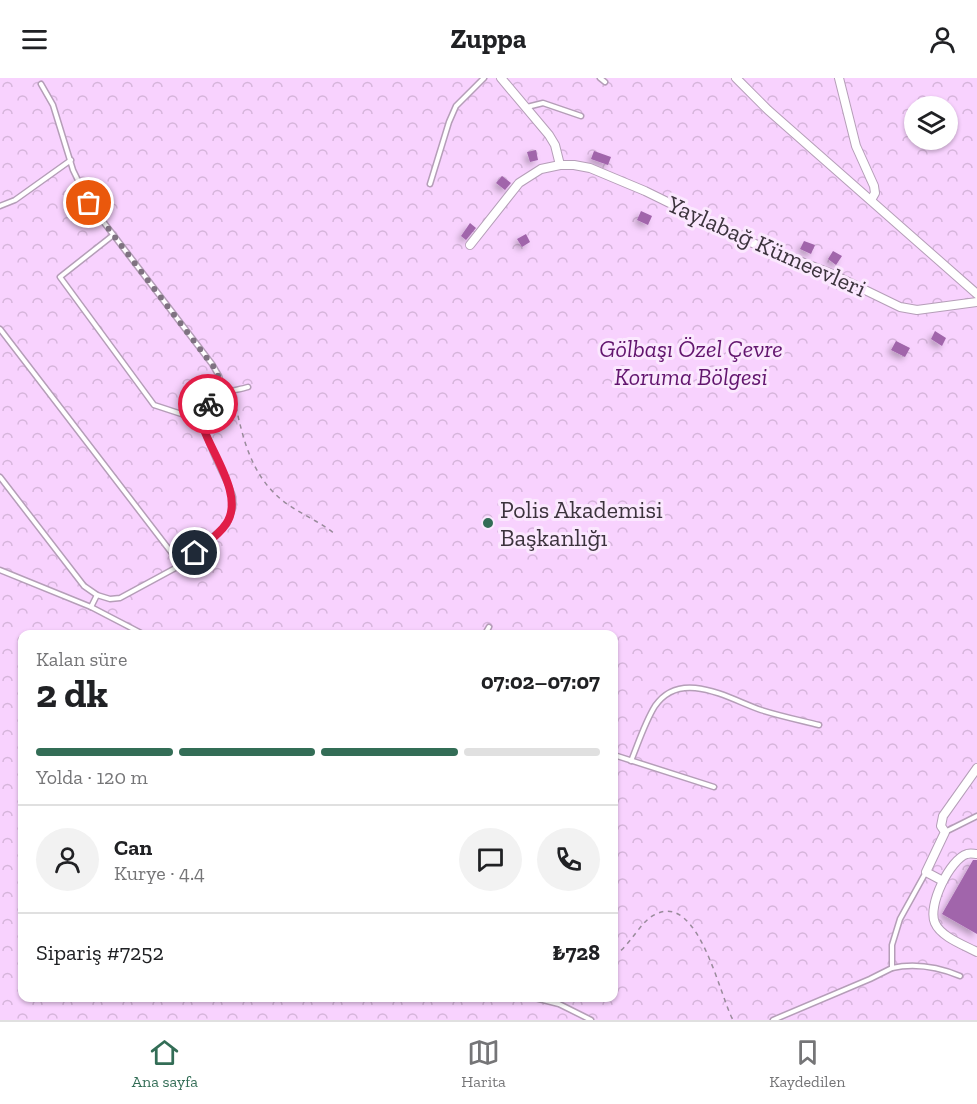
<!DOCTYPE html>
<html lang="tr">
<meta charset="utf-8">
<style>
:root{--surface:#fff;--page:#f2f2f2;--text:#202124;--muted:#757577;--line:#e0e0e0;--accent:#336d56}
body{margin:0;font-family:"Zilla Slab",serif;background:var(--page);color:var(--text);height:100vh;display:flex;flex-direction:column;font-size:22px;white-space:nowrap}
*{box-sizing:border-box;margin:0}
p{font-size:20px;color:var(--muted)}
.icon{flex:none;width:33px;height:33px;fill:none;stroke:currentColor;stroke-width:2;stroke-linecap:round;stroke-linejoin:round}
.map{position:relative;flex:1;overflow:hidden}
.panel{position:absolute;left:18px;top:552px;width:600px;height:372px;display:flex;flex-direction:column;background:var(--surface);border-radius:12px;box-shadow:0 2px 4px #0004}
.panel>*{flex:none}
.buttons{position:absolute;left:904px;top:18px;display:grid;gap:12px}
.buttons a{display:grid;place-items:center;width:54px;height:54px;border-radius:50%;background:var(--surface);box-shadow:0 2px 4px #0004;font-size:30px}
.pin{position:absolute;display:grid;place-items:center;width:51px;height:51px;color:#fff;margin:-26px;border:3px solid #fff;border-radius:50%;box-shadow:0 2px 6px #0007}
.courier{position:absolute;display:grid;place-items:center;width:60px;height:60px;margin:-30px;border:4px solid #e11d48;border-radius:50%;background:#fff;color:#222;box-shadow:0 2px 8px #0007}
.head em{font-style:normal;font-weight:800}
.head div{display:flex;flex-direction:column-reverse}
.head{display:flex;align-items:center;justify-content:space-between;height:102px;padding:0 18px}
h1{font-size:39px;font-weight:800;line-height:45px}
.bar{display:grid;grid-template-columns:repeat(4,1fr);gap:9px 6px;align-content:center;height:72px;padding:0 18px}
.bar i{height:8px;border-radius:4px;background:var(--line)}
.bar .selected{background:var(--accent)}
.bar p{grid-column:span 4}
.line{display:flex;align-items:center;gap:15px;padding:0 18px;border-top:2px solid var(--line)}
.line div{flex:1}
.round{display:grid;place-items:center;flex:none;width:63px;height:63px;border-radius:32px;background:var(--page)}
header{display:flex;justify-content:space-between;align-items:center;height:78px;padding:0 18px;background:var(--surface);font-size:27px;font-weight:800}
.menu{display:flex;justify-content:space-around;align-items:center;height:84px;border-top:2px solid var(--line);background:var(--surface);font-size:16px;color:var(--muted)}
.menu a{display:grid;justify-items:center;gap:3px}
.menu .selected{color:var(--accent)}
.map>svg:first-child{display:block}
.park{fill:url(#park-crowns);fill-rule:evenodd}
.building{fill:#a165ab;filter:url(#shadow)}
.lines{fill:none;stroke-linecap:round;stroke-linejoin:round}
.service-casing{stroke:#b59eb8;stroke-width:7}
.minor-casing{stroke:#b59eb8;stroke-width:10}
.path{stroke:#998b9b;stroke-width:1.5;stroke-dasharray:4.5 4.5;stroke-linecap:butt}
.service{stroke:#fff;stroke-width:4}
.minor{stroke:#fff;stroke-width:8}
.done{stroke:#7f7281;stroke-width:6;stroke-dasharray:0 10.8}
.route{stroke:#e11d48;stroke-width:8}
.poi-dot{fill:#336d56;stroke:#fbe8fe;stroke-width:2}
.labels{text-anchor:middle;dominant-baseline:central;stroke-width:6;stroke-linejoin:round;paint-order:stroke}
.street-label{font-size:24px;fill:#3c333d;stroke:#fbe8fe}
.park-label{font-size:24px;font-style:italic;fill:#62156e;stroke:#fbe8fe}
.poi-label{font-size:24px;fill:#3c333d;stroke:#fbe8fe;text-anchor:start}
</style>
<header><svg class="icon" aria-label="menu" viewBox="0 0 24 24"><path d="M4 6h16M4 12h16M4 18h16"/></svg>Zuppa<svg class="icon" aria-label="person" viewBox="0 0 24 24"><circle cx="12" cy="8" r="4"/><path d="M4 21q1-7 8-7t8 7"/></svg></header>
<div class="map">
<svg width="977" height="942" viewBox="0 0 977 942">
<defs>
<pattern id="park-crowns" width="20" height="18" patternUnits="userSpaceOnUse" patternTransform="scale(1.5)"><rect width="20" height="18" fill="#f8d2fe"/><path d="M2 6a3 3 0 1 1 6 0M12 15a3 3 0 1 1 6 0" fill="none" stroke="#d6b5db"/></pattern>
<filter id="shadow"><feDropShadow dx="-3.5" dy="3.5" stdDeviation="3" flood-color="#0004"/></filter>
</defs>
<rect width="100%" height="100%" fill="#fbe8fe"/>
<path class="park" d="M0,0h977v942h-977zM915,28h33v34h-33zM22,556h592v364h-592z"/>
<g class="building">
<path d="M536,72l2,10 -8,2 -3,-10z"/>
<path d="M594,73l17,6 -3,8 -17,-6z"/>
<path d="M502,98l9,7 -6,7 -9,-7z"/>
<path d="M641,133l11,5 -4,9 -11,-5z"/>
<path d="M470,145l6,5 -10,12 -5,-4z"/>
<path d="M526,156l4,8 -8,5 -5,-8z"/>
<path d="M804,163l11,4 -4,9 -11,-5z"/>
<path d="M833,173l9,5 -6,9 -8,-6z"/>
<path d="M935,253l11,7 -4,8 -11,-7z"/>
<path d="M896,263l14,7 -5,9 -14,-7z"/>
<path d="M973,782h4v74l-35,-20z"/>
</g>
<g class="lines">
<g class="service-casing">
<g id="service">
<path d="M600,0l5,4"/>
<path d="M41,6l12,21 20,65 16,33 123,161 7,12 5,17"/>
<path d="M527,29l16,-4 38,13"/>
<path d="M430,106l19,-62 7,-16 28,-28"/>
<path d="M0,128l15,-6 56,-40"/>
<path d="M112,158l-52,41 94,128 49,16"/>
<path d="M0,251l181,236"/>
<path d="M0,399l84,109 13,9 13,4 10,-1 61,-33 46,-41 6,-16v-11c-7,-25 -51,-84 -16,-101 9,-5 21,-6 31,-9"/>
<path d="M0,492l91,37 52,27"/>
<path d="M91,529l6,-12"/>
<path d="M485,556l4,-7"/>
<path d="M614,677l100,32"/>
<path d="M631,683c7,-17 14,-39 24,-55 26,-38 74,-7 106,4 19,6 38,10 58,15"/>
<path d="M945,754l32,-16"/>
<path d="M892,890c23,-5 46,-1 68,8"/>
<path d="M535,920l24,6 32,16"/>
<path d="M773,942l97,-41 22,-11v-23l8,-26 26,-47"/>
</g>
</g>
<g class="minor-casing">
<g id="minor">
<path d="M501,0l48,57 6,10 5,20"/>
<path d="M736,0l32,32 209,184"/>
<path d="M839,0l17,68 18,40 1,7 -4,7"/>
<path d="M470,167l49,-62 22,-14 19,-4h14l16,3 55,23 100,49 87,34 68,33 17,3 60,-8"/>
<path d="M977,776c-3,0 -6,-1 -10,0 -17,5 -40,52 -32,69 6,14 29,22 42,29"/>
<path d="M943,803l-17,-9 19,-40 -4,-6 2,-10 34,-48"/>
</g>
</g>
<g class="path">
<path d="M234,320c9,41 17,80 53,106 16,11 33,18 48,30"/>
<path d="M614,878c18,-12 26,-35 42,-42 43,-21 64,83 77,106"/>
</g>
<use href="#service" class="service"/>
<use href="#minor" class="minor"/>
</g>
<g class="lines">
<path class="done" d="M89,125l127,167 8,23 -9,3 -7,8"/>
<path class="route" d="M195,475c10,-9 24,-18 31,-29 19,-27 -14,-70 -23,-97v-11l5,-12"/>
</g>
<circle class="poi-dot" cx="488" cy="445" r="6"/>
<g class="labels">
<g class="street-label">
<text transform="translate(767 168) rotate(24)">Yaylabağ Kümeevleri</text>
</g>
<g class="park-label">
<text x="691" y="270">Gölbaşı Özel Çevre<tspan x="691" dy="28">Koruma Bölgesi</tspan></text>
</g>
<g class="poi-label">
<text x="500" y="431">Polis Akademisi<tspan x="500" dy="28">Başkanlığı</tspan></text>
</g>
</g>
</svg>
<div class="buttons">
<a><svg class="icon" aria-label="layers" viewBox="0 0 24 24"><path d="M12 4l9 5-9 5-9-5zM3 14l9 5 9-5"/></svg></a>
</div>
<div class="pin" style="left:89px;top:125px;background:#ea580c"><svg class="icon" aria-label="bag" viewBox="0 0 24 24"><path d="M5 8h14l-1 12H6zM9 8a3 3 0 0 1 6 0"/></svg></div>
<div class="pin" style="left:195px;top:475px;background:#1f2937"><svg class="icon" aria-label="home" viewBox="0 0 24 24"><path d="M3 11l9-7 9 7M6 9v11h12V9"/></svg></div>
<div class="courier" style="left:208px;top:326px"><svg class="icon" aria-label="bike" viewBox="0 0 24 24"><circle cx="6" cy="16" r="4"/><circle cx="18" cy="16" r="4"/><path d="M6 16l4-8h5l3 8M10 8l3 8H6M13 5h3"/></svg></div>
<section class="panel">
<div class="head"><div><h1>2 dk</h1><p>Kalan süre</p></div><em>07:02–07:07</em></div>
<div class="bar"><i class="selected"></i><i class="selected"></i><i class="selected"></i><i></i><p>Yolda · 120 m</p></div>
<div class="line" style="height:108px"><a class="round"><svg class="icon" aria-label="person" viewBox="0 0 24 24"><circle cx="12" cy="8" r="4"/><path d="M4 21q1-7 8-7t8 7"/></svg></a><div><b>Can</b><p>Kurye · 4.4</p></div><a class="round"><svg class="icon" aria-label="chat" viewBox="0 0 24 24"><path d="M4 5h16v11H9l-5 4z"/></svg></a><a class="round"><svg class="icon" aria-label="phone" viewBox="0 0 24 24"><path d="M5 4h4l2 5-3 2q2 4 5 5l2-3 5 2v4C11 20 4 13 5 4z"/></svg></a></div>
<div class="line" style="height:78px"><div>Sipariş #7252</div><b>₺728</b></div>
</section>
</div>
<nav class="menu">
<a class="selected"><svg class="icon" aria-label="home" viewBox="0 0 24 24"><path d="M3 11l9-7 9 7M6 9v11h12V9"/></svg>Ana sayfa</a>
<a><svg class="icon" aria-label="map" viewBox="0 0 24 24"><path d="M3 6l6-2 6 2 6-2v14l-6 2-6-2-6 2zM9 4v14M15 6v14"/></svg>Harita</a>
<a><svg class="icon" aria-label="saved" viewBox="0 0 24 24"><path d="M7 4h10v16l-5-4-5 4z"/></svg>Kaydedilen</a>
</nav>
